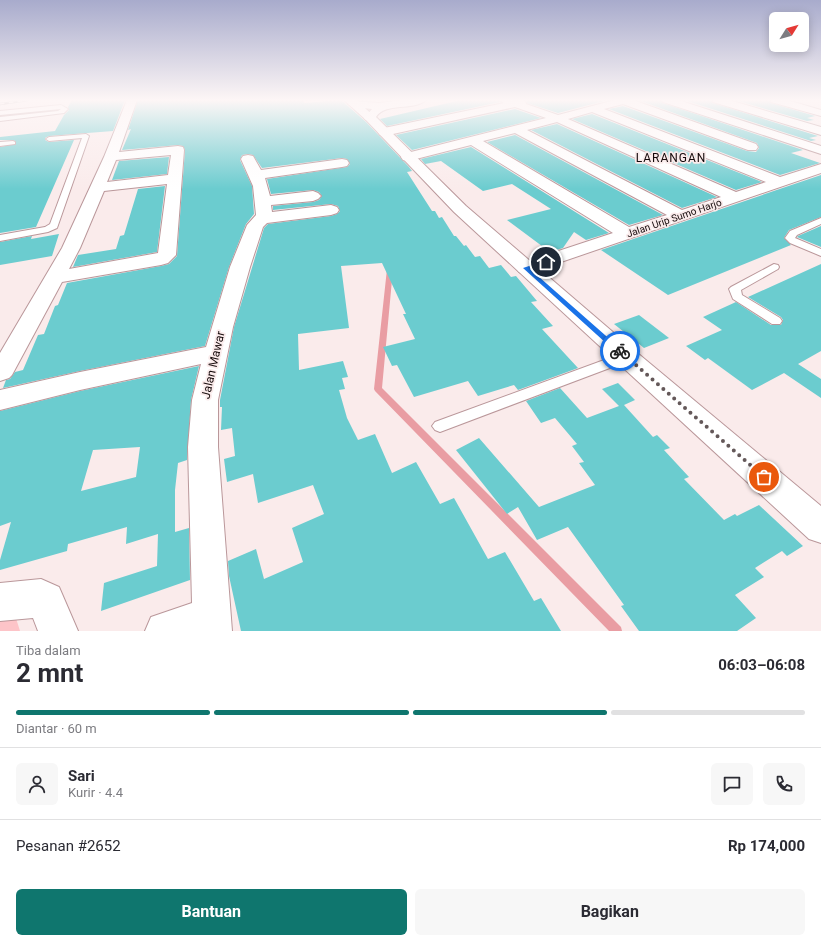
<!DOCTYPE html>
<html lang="id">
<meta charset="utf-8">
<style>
:root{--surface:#fff;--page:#f7f7f7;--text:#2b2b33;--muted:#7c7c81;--line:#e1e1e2;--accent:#0f766e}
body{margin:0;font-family:Roboto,sans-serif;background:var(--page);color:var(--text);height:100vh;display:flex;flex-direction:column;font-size:15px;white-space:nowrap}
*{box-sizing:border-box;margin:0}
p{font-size:13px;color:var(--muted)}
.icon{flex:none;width:22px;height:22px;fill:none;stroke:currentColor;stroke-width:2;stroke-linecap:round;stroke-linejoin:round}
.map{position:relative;height:631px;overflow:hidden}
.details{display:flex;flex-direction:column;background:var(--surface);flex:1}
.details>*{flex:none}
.needle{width:26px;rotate:53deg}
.buttons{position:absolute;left:769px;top:12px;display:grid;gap:8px}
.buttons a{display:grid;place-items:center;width:40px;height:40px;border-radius:6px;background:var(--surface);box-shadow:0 2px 10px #0003;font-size:20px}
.pin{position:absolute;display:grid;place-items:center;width:34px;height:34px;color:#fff;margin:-17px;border:2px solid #fff;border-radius:50%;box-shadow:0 1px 4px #0007}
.courier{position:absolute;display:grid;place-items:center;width:40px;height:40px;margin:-20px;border:3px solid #1a73e8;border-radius:50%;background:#fff;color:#222;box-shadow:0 1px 5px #0007}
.overview em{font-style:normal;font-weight:700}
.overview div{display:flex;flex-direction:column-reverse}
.overview{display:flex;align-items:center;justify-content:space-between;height:68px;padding:0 16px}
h1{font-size:26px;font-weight:700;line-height:30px}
.bar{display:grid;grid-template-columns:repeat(4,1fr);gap:6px 4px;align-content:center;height:48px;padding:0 16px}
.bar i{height:5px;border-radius:3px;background:var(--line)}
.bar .on{background:var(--accent)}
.bar p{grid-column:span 4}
.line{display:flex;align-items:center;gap:10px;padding:0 16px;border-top:1px solid var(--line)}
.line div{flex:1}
.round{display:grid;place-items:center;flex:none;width:42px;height:42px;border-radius:6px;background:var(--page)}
.primary-button{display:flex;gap:8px;margin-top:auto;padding:8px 16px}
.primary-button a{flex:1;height:46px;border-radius:6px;background:var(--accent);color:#fff;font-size:16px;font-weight:700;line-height:46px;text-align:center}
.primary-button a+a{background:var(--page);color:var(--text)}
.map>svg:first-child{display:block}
.green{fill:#fdc4c8}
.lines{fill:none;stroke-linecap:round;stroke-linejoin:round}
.stream{fill:#e99da3;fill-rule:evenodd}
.building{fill:#6bcccf;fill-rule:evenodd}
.service-casing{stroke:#ba979a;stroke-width:2}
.minor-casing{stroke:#ba979a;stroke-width:2}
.secondary-casing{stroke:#ba979a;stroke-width:2}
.trunk-casing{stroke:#ba979a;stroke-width:2}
.service{fill:#fff;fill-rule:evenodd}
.minor{fill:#fff;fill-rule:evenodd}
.secondary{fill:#fff;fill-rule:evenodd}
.trunk{fill:#fff;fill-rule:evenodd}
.rail-casing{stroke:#504445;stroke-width:2.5}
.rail{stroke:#faebeb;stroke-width:1.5;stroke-dasharray:4.5;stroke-linecap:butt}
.route{fill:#1a73e8}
.done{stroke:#645859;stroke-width:4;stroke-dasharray:0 7.2}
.labels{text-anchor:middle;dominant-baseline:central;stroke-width:3.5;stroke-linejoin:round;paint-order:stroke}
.far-street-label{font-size:10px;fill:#14090a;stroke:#faebeb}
.far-quarter-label{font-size:12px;letter-spacing:1px;fill:#14090a;stroke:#faebeb}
.street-label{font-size:12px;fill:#14090a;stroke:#faebeb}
</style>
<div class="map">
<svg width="821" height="631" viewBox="0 0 821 631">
<rect width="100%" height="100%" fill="#faebeb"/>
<path class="green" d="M15,615l5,16h-20v-11z"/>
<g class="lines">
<path class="stream" d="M390,267l3,2 -11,119 239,239 1,4h-13l-234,-240 -1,-2 13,-120z"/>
</g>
<g class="building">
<path d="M72,100h53l-12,31 -64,5 -4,2v2l4,2 25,-2 -38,87 -36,6v-86l16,-3 -2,-4h-14v-3l55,-6 9,-16 5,-5 -1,-3z"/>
<path d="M138,100h165l1,3 37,-3 25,22 43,45 3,4 -5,1 25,39h3l4,7 3,-1 12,19h2l8,10 2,-1 9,12 5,-1 9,12 12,-3 10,12 5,-1 21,25 -6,1 22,24 -11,3 36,39 -60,22 -4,-5 -36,11 -10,-15 -54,16 -17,-32 -5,1 -9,-19 32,-8 -12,-25h3l-24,-51 -41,3 8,62 -51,6 1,36 44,-9 5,16 -6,1 3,11 -6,1 8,28 11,22 17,-6 17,39 24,-11 24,42 14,-6 34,61 17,-7 29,49 7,-3 20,33h-320l-12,-55 -1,-15 28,-12 8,30 39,-17 -11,-34 32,-14 -11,-29 -55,18 -5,-29 -26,8 -3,-23 11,-3 -3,-28 -11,2 1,-23h-2v-7l14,-73 30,-99 4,-4 63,-8 6,-2 3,-3 -2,-5 -7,-2 -58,6v-4l40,-4 6,-2 3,-4 -3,-4 -6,-2 -42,4 -4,-15 80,-12 3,-3 -3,-5 -5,-1 -80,10 -9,-13 -5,-1 -6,1 -2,5 12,26 2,28 -8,10 -17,43 -24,79 -125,25 -77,17 3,-8 4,-1 5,-7 8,-2 15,-35 6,-1 11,-28 3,-1 9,-22 94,-17 8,-2 8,-8 8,-106 -2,-4 -5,-1 -56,5 9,-21 -3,1z"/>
<path d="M461,100h37l2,2 -113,24 -7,-7z"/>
<path d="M526,100h82l-50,13 -31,-10z"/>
<path d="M638,100h23l2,3 140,47 -12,3 29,10 -40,12 -171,-66 14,-3 124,45 9,1 3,-4 -2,-5z"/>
<path d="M684,100h27l2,3 105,33 -9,2 7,2 -5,1z"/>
<path d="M735,100h34l2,3 44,13 -8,2 7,2 -7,1z"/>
<path d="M515,109l26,9 -129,32 -16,-15z"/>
<path d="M592,114l170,68 -26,8 -164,-71z"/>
<path d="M557,124l160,73 -35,11 -151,-78z"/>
<path d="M515,135l148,80 -34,10 -142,-83z"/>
<path d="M471,147l138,86 -23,7 -12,-8 -11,16 -13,4 -43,-32 44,-11 -39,-25 -29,7 -42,-30 -16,3 -4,-5z"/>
<path d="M169,157l-2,17 -55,6 7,-19z"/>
<path d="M821,175v42l-32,13 -5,8 7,7 -123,50 -67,-45z"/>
<path d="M165,186l-8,66 -84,15 5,-12 38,-6 4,-13 4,-1 14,-46z"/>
<path d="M821,226v21l-24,-10 1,-1z"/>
<path d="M59,234l-7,22 -52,9v-23l32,-6 -1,3z"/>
<path d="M821,264v87l-23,13 23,15v19l-37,-25 -32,17 -44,-32 -3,2 -19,-14 36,-16 -19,-13 33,-15 35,23h10l2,-5 -2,-3 -33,-20z"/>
<path d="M639,315l30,23 -25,10 -30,-24z"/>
<path d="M199,366l-8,34 -4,60 -9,3 -3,27v42l14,-4 1,52 -89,31 3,-28 53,-17 1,-32 -32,10 1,-17 -59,17 -1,7 -67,19v-10l11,-38 -11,4v-115l80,-20zM140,447l-4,30 -55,14 12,-41z"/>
<path d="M618,383l17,17 -11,5 29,32 4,-2 13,13 -6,2 25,27 -5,2 40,41 11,-6 2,2 22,-11 44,41 -16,10 -5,-5 -27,17 9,9 -29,18 21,23 -19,13h-98l-18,-25 3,-1 -56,-78 -31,13 -19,-33 -11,7 -51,-64 23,-12 60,69 56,-22 -16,-22 5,-1 -12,-16 5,-2 -22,-26 -14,5 -15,-22 34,-13 27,30 32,-12 -17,-17z"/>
</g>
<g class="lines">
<g class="service-casing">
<g id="service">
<path d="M61,105l7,4 -4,4 -64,8v-4l58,-6 3,-2 -61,6v-4z"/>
<path d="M86,134l3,2 -32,92 -9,4 -48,9v-6l45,-8 5,-3 32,-86 -33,3 -3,-2 3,-2z"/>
<path d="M13,141l2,1v2l-15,2v-4z"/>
<path d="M821,218v6l-24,11 -2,3 26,11v7l-31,-13 -5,-5 5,-7z"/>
<path d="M774,264l4,1 1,2 -1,2 -37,21 1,5 38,23 2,3 -2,3h-8l-39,-25 -4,-10 2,-2z"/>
<path d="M626,352l5,2 2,3 -2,3 -191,72 -5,-2 -3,-4 3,-4z"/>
</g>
</g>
<g class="minor-casing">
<g id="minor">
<path d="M127,100h10l-18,52 59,-6 5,1 1,3 -8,105 -8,8 -7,2 -99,17 -50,93 -3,3 -9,3v-28l62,-105 42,-91zM171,155l-3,20 -61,7 9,-22zM167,184l-9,69 -89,16 11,-21 24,-57z"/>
<path d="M499,100h24l2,1 1,3 32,11 57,-15h18l123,44 2,3 -2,3h-8l-125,-46 -19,5 176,68 41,-13v9l-295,101 -7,-2 -3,-4 3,-4 94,-31 -142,-88 -63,16 -5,-1 -2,-3 2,-3 143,-36 -31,-11 -131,29 -4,-1 -2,-3 2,-3 4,-1 120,-25zM592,112l174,70 -30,10 -168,-73zM557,122l164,75 -39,13 -155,-80zM515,133l152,82 -38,12 -146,-86z"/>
<path d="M662,100h16l143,46v8l-158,-52z"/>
<path d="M712,100h17l92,27v8l-108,-33z"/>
<path d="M770,100h17l34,10v6l-50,-14z"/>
<path d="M248,155l5,1 8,14 81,-11 5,1 2,3 -2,3 -5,1 -77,11 5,18 43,-5 5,2 3,3 -3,3 -5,2 -42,4 1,7 59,-7 6,2 2,3 -2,3 -6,2 -64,8 -4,4 -13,40 -17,60 -15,73v47l14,184h-87l6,-14 41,-14 -4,-156 4,-47 9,-36 -121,26 -80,20v-20l80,-18 126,-25 24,-80 17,-42 9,-10 -3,-29 -12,-27 2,-3z"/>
<path d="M41,579l18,8 19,44h-40l-5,-13 -33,3v-38z"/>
</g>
</g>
<g class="secondary-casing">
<path id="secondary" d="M344,100h12l20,18 -6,3 -4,-1z"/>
</g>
<g class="trunk-casing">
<path id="trunk" d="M403,100h23c-11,11 -41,2 -50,17l90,89 169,145 186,155v37l-12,-4 -355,-327 -88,-92 -2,-2 8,-9 -19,-2 -5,-3 5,-3 26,2z"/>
</g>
<use href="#service" class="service"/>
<use href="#minor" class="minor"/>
<use href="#secondary" class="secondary"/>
<use href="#trunk" class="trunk"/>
<g class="rail-casing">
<path id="rail" d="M0,104l28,-4"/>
</g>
<use href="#rail" class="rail"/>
</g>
<linearGradient id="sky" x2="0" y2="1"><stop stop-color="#a8abcc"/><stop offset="0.53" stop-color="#fdf6f6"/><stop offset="1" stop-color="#fdf6f6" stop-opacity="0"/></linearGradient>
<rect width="821" height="189" fill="url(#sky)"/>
<path class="route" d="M544,261l5,1 -19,7 92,81v3h-5l-94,-85z"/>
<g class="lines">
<path class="done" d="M620,351l144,126"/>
</g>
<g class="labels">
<g class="far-street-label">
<text transform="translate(674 218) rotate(-19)">Jalan Urip Sumo Harjo</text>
</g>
<g class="far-quarter-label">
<text x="671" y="158">LARANGAN</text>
</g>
<g class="street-label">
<text transform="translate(213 365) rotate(-77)">Jalan Mawar</text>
</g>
</g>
</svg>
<div class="buttons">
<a><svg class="needle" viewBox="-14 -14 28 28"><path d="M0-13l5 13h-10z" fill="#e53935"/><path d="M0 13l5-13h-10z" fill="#7c7c81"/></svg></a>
</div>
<div class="pin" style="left:764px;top:477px;background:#ea580c"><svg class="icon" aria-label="bag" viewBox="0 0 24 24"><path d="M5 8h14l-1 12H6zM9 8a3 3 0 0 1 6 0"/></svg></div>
<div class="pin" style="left:546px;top:262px;background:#1f2937"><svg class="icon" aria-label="home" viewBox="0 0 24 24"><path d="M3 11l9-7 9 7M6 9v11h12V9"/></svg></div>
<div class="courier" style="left:620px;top:351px"><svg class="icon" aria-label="bike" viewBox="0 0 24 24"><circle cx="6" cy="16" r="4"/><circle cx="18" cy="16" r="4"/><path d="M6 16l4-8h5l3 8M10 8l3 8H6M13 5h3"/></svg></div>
</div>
<section class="details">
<div class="overview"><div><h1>2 mnt</h1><p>Tiba dalam</p></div><em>06:03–06:08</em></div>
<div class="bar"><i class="on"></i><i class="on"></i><i class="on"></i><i></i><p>Diantar · 60 m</p></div>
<div class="line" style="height:72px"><a class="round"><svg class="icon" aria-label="person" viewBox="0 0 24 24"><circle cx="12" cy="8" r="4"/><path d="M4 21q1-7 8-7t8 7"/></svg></a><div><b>Sari</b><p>Kurir · 4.4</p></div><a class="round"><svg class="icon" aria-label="chat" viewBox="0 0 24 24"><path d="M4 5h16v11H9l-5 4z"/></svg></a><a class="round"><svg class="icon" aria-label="phone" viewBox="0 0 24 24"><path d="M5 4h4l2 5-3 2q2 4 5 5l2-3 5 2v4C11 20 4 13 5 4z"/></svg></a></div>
<div class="line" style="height:52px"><div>Pesanan #2652</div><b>Rp 174,000</b></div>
<div class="primary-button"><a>Bantuan</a><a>Bagikan</a></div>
</section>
